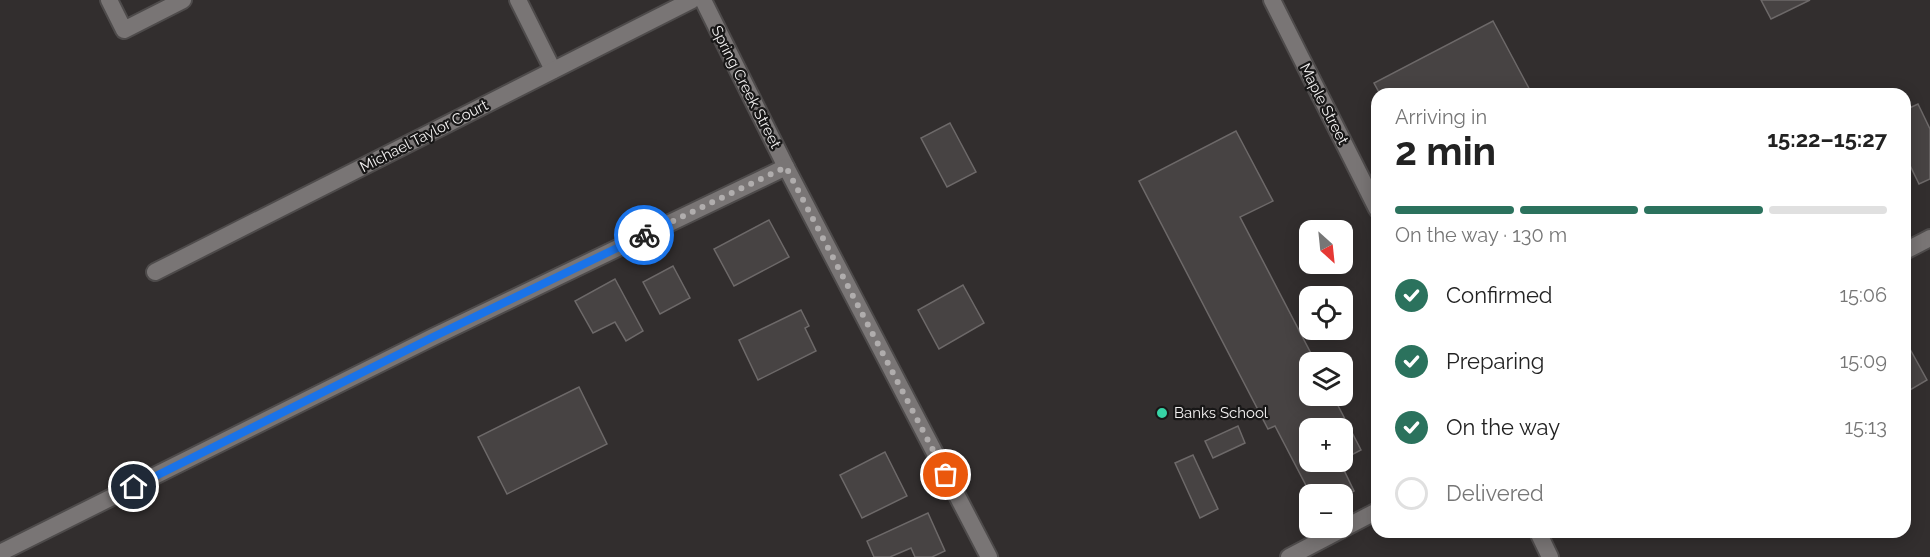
<!DOCTYPE html>
<meta charset="utf-8">
<style>
:root{--surface:#fff;--page:#f2f2f2;--text:#222;--muted:#767676;--line:#e0e0e0;--accent:#2b725d}
body{margin:0;font-family:Raleway,sans-serif;background:var(--page);color:var(--text);height:100vh;display:flex;flex-direction:column;font-size:22px;white-space:nowrap}
*{box-sizing:border-box;margin:0}
p{font-size:20px;color:var(--muted)}
.icon{flex:none;width:33px;height:33px;fill:none;stroke:currentColor;stroke-width:2;stroke-linecap:round;stroke-linejoin:round}
.map{position:relative;flex:1;overflow:hidden}
.side{position:absolute;left:1371px;top:88px;width:540px;height:450px;display:flex;flex-direction:column;background:var(--surface);border-radius:18px;box-shadow:0 3px 15px #0003}
.side>*{flex:none}
.needle{width:39px;rotate:153deg}
.buttons{position:absolute;left:1299px;top:220px;display:grid;gap:12px}
.buttons a{display:grid;place-items:center;width:54px;height:54px;border-radius:12px;background:var(--surface);box-shadow:0 3px 15px #0003;font-size:30px}
.pin{position:absolute;display:grid;place-items:center;width:51px;height:51px;color:#fff;margin:-26px;border:3px solid #fff;border-radius:50%;box-shadow:0 2px 6px #0007}
.courier{position:absolute;display:grid;place-items:center;width:60px;height:60px;margin:-30px;border:4px solid #1a73e8;border-radius:50%;background:#fff;color:#222;box-shadow:0 2px 8px #0007}
.overview em{font-style:normal;font-weight:700}
.overview div{display:flex;flex-direction:column-reverse}
.overview{display:flex;align-items:center;justify-content:space-between;height:102px;padding:0 24px}
h1{font-size:39px;font-weight:700;line-height:45px}
.bar{display:grid;grid-template-columns:repeat(4,1fr);gap:9px 6px;align-content:center;height:72px;padding:0 24px}
.bar i{height:8px;border-radius:4px;background:var(--line)}
.bar .on{background:var(--accent)}
.bar p{grid-column:span 4}
ol{padding:0 24px;list-style:none}
li{display:flex;align-items:center;gap:18px;height:66px}
li p{margin-inline-start:auto}
li .icon{padding:6px;border-radius:50%;background:var(--accent);color:#fff;stroke-width:4}
li:last-child{color:var(--muted)}
li i{width:33px;height:33px;border:3px solid var(--line);border-radius:50%}
.map>svg:first-child{display:block}
.building{fill:#474343;stroke:#6d6969;stroke-width:1.5}
.lines{fill:none;stroke-linecap:round;stroke-linejoin:round}
.minor-casing{stroke:#4e4b4b;stroke-width:20}
.secondary-casing{stroke:#4e4b4b;stroke-width:20}
.minor{stroke:#797575;stroke-width:16}
.secondary{stroke:#797575;stroke-width:16}
.done{stroke:#b0adad;stroke-width:6;stroke-dasharray:0 10.8}
.route{stroke:#1a73e8;stroke-width:8}
.poi-dot{fill:#37d4a6;stroke:#181717;stroke-width:2}
.labels{text-anchor:middle;dominant-baseline:central;stroke-width:4.5;stroke-linejoin:round;paint-order:stroke}
.street-label{font-size:15px;fill:#f4f2f2;stroke:#181717}
.poi-label{font-size:15px;fill:#f4f2f2;stroke:#181717;text-anchor:start}
</style>
<div class="map">
<svg width="1930" height="557" viewBox="0 0 1930 557">
<rect width="100%" height="100%" fill="#322e2e"/>
<g class="building">
<path d="M1761,0h49l-39,19z"/>
<path d="M1493,21l39,73h-152l-6,-11z"/>
<path d="M1918,104l12,25v50l-11,5 -14,-29v-45z"/>
<path d="M950,123l26,49 -29,15 -26,-49z"/>
<path d="M1236,131l37,70 -33,16 76,146h-6v33h23l28,54 -19,10v-31h-32v33h30l14,29 -12,7v-3h-31l-36,-69 -7,3 -129,-248z"/>
<path d="M769,220l20,37 -55,29 -20,-37z"/>
<path d="M673,266l17,32 -30,16 -17,-32z"/>
<path d="M615,279l28,52 -17,10 -11,-19 -22,11 -18,-32z"/>
<path d="M963,285l21,38 -45,26 -21,-39z"/>
<path d="M801,310l8,16 -4,2 11,23 -58,29 -19,-40z"/>
<path d="M1905,340l22,40 -22,13z"/>
<path d="M579,387l28,57 -100,50 -29,-57z"/>
<path d="M1238,426l7,17 -32,15 -8,-17z"/>
<path d="M885,452l22,44 -45,22 -22,-43z"/>
<path d="M1193,455l25,54 -18,9 -25,-55z"/>
<path d="M928,513l17,38 -13,6h-17l-4,-9 -21,9h-16l-7,-16z"/>
</g>
<g class="lines">
<g class="minor-casing">
<g id="minor">
<path d="M109,0l15,30 59,-30"/>
<path d="M518,0l35,70"/>
<path d="M703,0l83,167 203,390"/>
<path d="M155,272l537,-272"/>
<path d="M0,553l433,-216 353,-170"/>
</g>
</g>
<g class="secondary-casing">
<g id="secondary">
<path d="M1272,0l105,209"/>
<path d="M1905,251l25,-13"/>
<path d="M1538,532l12,25"/>
<path d="M1289,557l88,-46"/>
</g>
</g>
<use href="#minor" class="minor"/>
<use href="#secondary" class="secondary"/>
</g>
<g class="lines">
<path class="done" d="M644,235l142,-68 160,308"/>
<path class="route" d="M134,487l299,-150 211,-102"/>
</g>
<circle class="poi-dot" cx="1162" cy="413" r="6"/>
<g class="labels">
<g class="street-label">
<text transform="translate(746 87) rotate(63)">Spring Creek Street</text>
<text transform="translate(1324 104) rotate(63)">Maple Street</text>
<text transform="translate(424 136) rotate(-27)">Michael Taylor Court</text>
</g>
<g class="poi-label">
<text x="1174" y="413">Banks School</text>
</g>
</g>
</svg>
<div class="buttons">
<a><svg class="needle" viewBox="-14 -14 28 28"><path d="M0-13l5 13h-10z" fill="#e53935"/><path d="M0 13l5-13h-10z" fill="#767676"/></svg></a>
<a><svg class="icon" aria-label="locate" viewBox="0 0 24 24"><circle cx="12" cy="12" r="6"/><path d="M12 2v4M12 18v4M2 12h4M18 12h4"/></svg></a>
<a><svg class="icon" aria-label="layers" viewBox="0 0 24 24"><path d="M12 4l9 5-9 5-9-5zM3 14l9 5 9-5"/></svg></a>
<a>+</a>
<a>−</a>
</div>
<div class="pin" style="left:946px;top:475px;background:#ea580c"><svg class="icon" aria-label="bag" viewBox="0 0 24 24"><path d="M5 8h14l-1 12H6zM9 8a3 3 0 0 1 6 0"/></svg></div>
<div class="pin" style="left:134px;top:487px;background:#1f2937"><svg class="icon" aria-label="home" viewBox="0 0 24 24"><path d="M3 11l9-7 9 7M6 9v11h12V9"/></svg></div>
<div class="courier" style="left:644px;top:235px"><svg class="icon" aria-label="bike" viewBox="0 0 24 24"><circle cx="6" cy="16" r="4"/><circle cx="18" cy="16" r="4"/><path d="M6 16l4-8h5l3 8M10 8l3 8H6M13 5h3"/></svg></div>
<section class="side">
<div class="overview"><div><h1>2 min</h1><p>Arriving in</p></div><em>15:22–15:27</em></div>
<div class="bar"><i class="on"></i><i class="on"></i><i class="on"></i><i></i><p>On the way · 130 m</p></div>
<ol>
<li><svg class="icon" aria-label="check" viewBox="0 0 24 24"><path d="M5 12l5 5 9-10"/></svg>Confirmed<p>15:06</p></li>
<li><svg class="icon" aria-label="check" viewBox="0 0 24 24"><path d="M5 12l5 5 9-10"/></svg>Preparing<p>15:09</p></li>
<li><svg class="icon" aria-label="check" viewBox="0 0 24 24"><path d="M5 12l5 5 9-10"/></svg>On the way<p>15:13</p></li>
<li><i></i>Delivered</li>
</ol>
</section>
</div>
